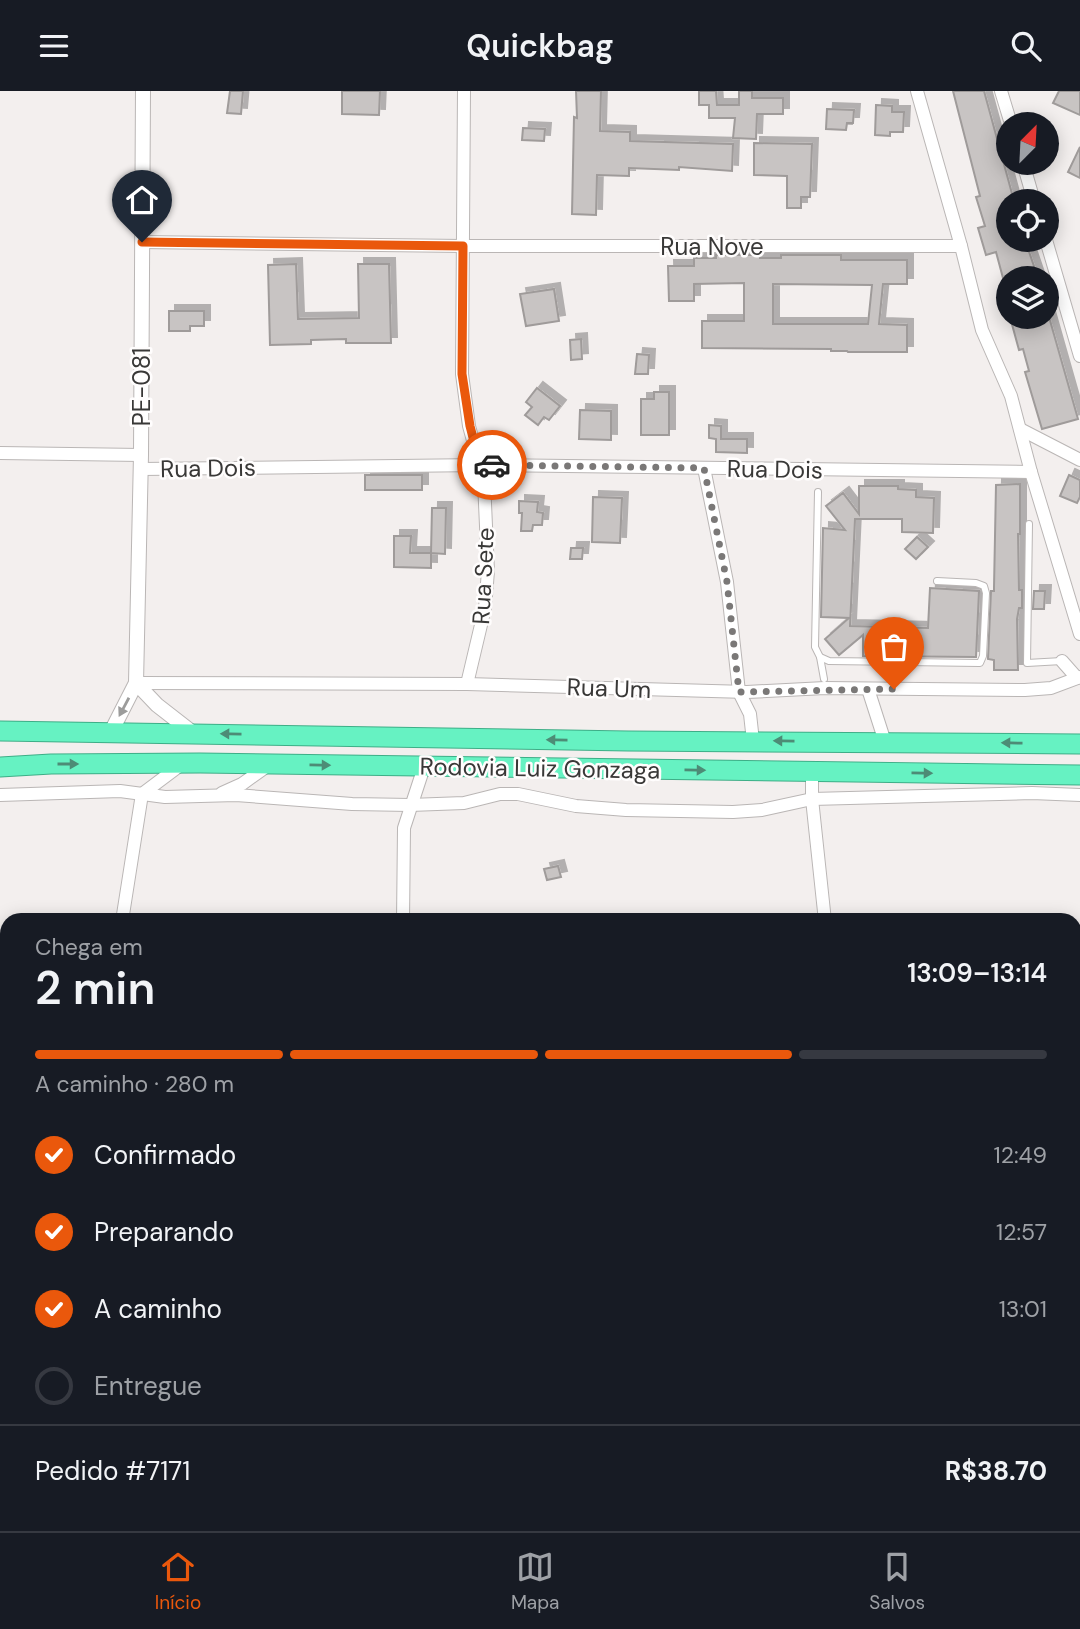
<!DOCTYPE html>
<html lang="pt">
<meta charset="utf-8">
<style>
:root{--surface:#171b24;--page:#242831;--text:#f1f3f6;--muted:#9ea1a6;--line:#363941;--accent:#ea580c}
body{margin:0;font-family:"DM Sans",sans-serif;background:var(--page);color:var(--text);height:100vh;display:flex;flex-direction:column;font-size:26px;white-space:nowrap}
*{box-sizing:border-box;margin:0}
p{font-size:23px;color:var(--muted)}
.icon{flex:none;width:38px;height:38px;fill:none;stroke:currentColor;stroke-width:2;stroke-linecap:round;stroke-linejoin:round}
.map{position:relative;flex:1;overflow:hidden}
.details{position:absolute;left:0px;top:822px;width:1082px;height:618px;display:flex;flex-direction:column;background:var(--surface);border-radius:21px 21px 0 0;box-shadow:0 4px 18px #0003}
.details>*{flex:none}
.needle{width:46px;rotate:24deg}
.buttons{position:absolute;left:996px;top:21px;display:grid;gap:14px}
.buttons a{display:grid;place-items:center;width:63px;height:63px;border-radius:50%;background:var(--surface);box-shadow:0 4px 18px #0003;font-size:35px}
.pin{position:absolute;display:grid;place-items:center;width:60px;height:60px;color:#fff;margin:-72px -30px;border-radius:50% 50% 50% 0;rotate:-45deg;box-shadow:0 0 7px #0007}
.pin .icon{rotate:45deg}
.courier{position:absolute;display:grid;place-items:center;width:70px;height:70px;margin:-35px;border:5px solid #ea580c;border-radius:50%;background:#fff;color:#222;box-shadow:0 2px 9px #0007}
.headline em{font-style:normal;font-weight:600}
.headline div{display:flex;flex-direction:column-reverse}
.headline{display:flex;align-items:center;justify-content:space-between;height:119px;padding:0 35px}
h1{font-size:46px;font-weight:600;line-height:52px}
.bar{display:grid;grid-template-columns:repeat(4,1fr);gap:10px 7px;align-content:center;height:84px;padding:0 35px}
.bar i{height:9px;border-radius:5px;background:var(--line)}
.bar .on{background:var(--accent)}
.bar p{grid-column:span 4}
.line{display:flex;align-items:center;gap:18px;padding:0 35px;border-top:2px solid var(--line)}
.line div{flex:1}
ol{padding:0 35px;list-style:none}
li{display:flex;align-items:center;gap:21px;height:77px}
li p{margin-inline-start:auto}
li .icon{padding:7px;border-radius:50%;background:var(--accent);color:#fff;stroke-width:4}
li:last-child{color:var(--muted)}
li i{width:38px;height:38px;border:4px solid var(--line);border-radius:50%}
header{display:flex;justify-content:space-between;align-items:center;height:91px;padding:0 35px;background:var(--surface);font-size:32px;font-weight:600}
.tabs{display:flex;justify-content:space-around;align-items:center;height:98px;border-top:2px solid var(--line);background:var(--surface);font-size:19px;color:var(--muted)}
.tabs a{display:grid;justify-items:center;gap:4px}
.tabs .on{color:var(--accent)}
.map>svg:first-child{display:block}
.green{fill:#f9c9bb}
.building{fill:#c8c4c3;stroke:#9f9b9a;stroke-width:2;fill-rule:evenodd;filter:url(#shadow)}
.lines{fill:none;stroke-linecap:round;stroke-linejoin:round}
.service-casing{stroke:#bab6b5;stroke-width:8}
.minor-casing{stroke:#bab6b5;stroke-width:14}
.tertiary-casing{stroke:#bab6b5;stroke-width:16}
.trunk-casing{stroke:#3eae87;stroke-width:21}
.path{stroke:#b0adac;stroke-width:2.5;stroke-dasharray:2 5;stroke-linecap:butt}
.service{stroke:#fff;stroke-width:6}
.minor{stroke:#fff;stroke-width:12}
.tertiary{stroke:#fff;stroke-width:14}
.trunk{stroke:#66f2c2;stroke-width:19}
.oneway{fill:#9c9c9b}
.oneway2{fill:#4d8c76}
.done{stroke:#7a7877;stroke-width:7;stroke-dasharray:0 12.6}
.route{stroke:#ea580c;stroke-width:9}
.labels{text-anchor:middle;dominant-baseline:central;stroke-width:5;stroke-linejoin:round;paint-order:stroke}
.street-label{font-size:24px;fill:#393837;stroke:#fffdfd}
</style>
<header><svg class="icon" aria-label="menu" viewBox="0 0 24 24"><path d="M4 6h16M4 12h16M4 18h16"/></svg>Quickbag<svg class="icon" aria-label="search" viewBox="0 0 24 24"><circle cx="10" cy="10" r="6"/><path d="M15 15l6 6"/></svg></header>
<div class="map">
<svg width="1080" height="1440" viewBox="0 0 1080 1440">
<defs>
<filter id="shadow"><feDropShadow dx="6" dy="-6" stdDeviation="0" flood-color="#0004"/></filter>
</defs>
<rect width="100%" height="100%" fill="#f3efee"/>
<path class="green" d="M1075,1364h5v76h-142l2,-7h134z"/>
<g class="building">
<path d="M230,0h13l-2,23 -14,-1z"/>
<path d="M342,0h38l-1,24 -37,-1z"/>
<path d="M576,0h25l-1,40 30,1v9l103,3 -1,27 -53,-4v3l-50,-2v8l-32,-1 -1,40 -24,-1 2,-97 3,1z"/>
<path d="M699,0h17l1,14h22v-14h13v7h31v16h-26l-1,25 -23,-1 2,-20h-26v-13h-10z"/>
<path d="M953,0h31l30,110h-6v39h17l13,38h-35l-7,-26 -10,3 -8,-27 7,-2 -9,-29 4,-1z"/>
<path d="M1059,0h21v24l-27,-12z"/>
<path d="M876,14l16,1v6h12l-1,20h-13v4l-15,-1z"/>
<path d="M827,18l27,1 -1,13h-6l-1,7 -20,-1z"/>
<path d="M523,37l22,1 -1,12 -22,-1z"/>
<path d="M754,52l58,1 -2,53h-9v11h-14v-32l-33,-1z"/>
<path d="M1080,56v31l-12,-6z"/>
<path d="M716,164h44v3h21v-3h60v5h66v24h-24l-4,40 28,1v27h-59l-1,-1h-16v-2l-129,-1v-27h42v-38l-50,1v17h-25l-1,-35h26v-8h22zM773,193l99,1 -4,39h-95z"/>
<path d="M296,173l2,55 61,-1 -1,-54h31l2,79h-45v-4l-35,1v4l-41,1 -2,-80z"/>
<path d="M554,198l5,32 -33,5 -6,-32z"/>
<path d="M169,220h35v15h-14v5h-21z"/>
<path d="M1010,226h39l29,102 -36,10 -17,-57 4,-1 -6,-22 -4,1z"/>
<path d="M581,248l1,20 -11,1 -1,-20z"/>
<path d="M637,263l12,1 -1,19h-13z"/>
<path d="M537,297l23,18 -11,14 -5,-3 -6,8 -13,-10 7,-8 -6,-5z"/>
<path d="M654,301h15v43h-28v-36h13z"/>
<path d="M580,319l31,1v29l-32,-1z"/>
<path d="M709,334l12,1v13h26v14l-31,-1v-13l-7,-1z"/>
<rect x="365" y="384" width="57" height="15"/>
<path d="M1069,384l11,5v17l-3,6 -17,-7z"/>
<path d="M1020,393v50h-2l1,56h3v18h-3l-2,11 1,51h-24v-10l-6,-1 3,-68h3v-3l2,-103z"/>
<path d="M859,395h39v3l18,1v7l18,1 -1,35 -31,-1v-13h-47l-5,107 78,2 2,-40 49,3 -3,66 -113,-1v-21l-24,20 -14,-16 24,-21 -28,-1 2,-89 22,2 -19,-24 17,-13 16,21z"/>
<path d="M593,406l29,1 -2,45 -28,-1z"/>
<path d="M519,410l19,1 -1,10 6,1 -1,12h-9l-1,6h-11l1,-18h-3z"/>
<path d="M432,417h14l-1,46 -14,-1v15l-37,-1v-31h17l-1,17h21z"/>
<path d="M917,446l11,10 -12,12 -11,-10z"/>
<path d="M571,457h12l-1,11h-12z"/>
<path d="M1034,500h11l-1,18h-11z"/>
<path d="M558,775l3,11 -14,3 -3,-11z"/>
</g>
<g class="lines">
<g class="service-casing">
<g id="service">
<path d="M818,401l-3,155 5,10 9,4 151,2 3,-7 3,-63 -2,-7 -8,-3 -39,-2"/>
<path d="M1029,433l-2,139 35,-2"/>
<path d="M820,566l4,22"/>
</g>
</g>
<g class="minor-casing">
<g id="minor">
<path d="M464,0l-2,283 7,52 15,55 4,90 -3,37 -18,76"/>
<path d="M917,0l44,155 21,84 29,66 20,76 49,162"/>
<path d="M1001,0l10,33"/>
<path d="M1023,72l11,38"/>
<path d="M1046,149l34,116"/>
<path d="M142,151l321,4h498"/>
<path d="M1020,338l60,31"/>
<path d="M0,362l141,2"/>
<path d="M704,377l23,114 12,110 11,22 3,27"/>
<path d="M141,378l339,-4 551,7"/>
<path d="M1062,570l15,17"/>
<path d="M136,592l331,1 280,8 78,-4 200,2 26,-2 29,-11"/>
<path d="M868,598l17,53"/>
<path d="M812,681v27l13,122"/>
<path d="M222,702l20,-9 28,-20"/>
<path d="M0,704l120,-4 45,6 71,-2 116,9 58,1 54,-2 36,-9h18l58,12 50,4 107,2 29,-2 50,-11 220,-6 48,2"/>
<path d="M122,830l20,-127 40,-30"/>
<path d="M403,830l1,-93 20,-61"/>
<path d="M1074,897h6"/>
<path d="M1074,1242h6"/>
<path d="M1074,1357h6"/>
<path d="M687,1433l1,7"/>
<path d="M405,1440l1,-7"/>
<path d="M565,1440v-7"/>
<path d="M929,1440l2,-7"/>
</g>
</g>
<g class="tertiary-casing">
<g id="tertiary">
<path d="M136,592l21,22 36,28"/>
<path d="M111,641l25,-49 5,-228 2,-364"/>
</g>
</g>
<g class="trunk-casing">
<g id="trunk">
<path d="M0,640l628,10 452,3"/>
<path d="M0,676l51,-3 149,-1 880,12"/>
</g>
</g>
<path class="path" d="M0,1071h7"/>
<use href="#service" class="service"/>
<use href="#minor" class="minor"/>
<use href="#tertiary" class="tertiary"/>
<use href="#trunk" class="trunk"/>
</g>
<defs><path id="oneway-solid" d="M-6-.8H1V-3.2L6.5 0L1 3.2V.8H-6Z" transform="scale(1.75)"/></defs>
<use class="oneway" href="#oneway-solid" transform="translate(124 616) rotate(118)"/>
<g class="oneway2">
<use href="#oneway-solid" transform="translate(231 643) rotate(-179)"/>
<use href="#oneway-solid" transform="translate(557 649) rotate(-179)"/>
<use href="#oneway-solid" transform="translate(784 650) rotate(-179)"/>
<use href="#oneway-solid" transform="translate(1012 652) rotate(-179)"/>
<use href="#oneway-solid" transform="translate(68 673)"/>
<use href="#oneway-solid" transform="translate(320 674) rotate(1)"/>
<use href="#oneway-solid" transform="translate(695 679) rotate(1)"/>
<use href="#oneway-solid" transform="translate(922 682) rotate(1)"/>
</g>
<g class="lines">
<path class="done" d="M492,374l212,3 23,114 12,110 155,-3"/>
<path class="route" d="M142,151l321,4 -1,128 8,52 10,39h12"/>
</g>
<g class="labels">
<g class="street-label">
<text x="712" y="155">Rua Nove</text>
<text transform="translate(141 296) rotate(-90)">PE-081</text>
<text transform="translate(208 377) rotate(-1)">Rua Dois</text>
<text transform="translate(775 378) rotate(1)">Rua Dois</text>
<text transform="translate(483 485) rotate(-87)">Rua Sete</text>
<text transform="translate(609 597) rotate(2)">Rua Um</text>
<text transform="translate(540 677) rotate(1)">Rodovia Luiz Gonzaga</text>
</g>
</g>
</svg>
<div class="buttons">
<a><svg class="needle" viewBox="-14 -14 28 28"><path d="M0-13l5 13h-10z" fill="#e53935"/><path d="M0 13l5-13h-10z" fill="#9ea1a6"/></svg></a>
<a><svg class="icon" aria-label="locate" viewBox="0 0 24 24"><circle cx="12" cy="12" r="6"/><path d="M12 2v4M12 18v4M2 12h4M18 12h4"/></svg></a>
<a><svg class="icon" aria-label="layers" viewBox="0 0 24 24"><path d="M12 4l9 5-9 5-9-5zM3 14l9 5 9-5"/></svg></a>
</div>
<div class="pin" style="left:894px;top:598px;background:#ea580c"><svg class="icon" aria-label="bag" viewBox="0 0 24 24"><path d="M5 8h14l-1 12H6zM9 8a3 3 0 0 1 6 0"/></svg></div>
<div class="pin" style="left:142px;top:151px;background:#1f2937"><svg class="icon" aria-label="home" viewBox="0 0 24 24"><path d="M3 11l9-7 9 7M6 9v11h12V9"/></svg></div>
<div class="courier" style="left:492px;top:374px"><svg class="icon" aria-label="car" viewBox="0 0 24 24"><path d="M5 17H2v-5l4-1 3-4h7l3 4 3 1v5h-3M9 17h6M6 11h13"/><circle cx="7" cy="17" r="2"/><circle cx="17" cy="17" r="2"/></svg></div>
<section class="details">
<div class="headline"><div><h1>2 min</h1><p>Chega em</p></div><em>13:09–13:14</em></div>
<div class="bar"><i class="on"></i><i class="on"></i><i class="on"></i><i></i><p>A caminho · 280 m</p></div>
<ol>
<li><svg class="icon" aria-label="check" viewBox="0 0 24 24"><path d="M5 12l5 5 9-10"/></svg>Confirmado<p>12:49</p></li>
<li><svg class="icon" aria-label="check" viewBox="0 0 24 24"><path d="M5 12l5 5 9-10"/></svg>Preparando<p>12:57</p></li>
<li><svg class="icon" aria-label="check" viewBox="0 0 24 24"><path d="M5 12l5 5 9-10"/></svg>A caminho<p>13:01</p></li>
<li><i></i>Entregue</li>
</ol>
<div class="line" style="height:91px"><div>Pedido #7171</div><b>R$38.70</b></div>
</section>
</div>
<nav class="tabs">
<a class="on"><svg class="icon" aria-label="home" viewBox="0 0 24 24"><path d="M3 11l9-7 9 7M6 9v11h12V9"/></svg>Início</a>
<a><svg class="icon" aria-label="map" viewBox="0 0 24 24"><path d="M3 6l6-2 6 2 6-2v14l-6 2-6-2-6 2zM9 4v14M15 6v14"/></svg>Mapa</a>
<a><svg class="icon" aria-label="saved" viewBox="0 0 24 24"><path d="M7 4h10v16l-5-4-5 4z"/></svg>Salvos</a>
</nav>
